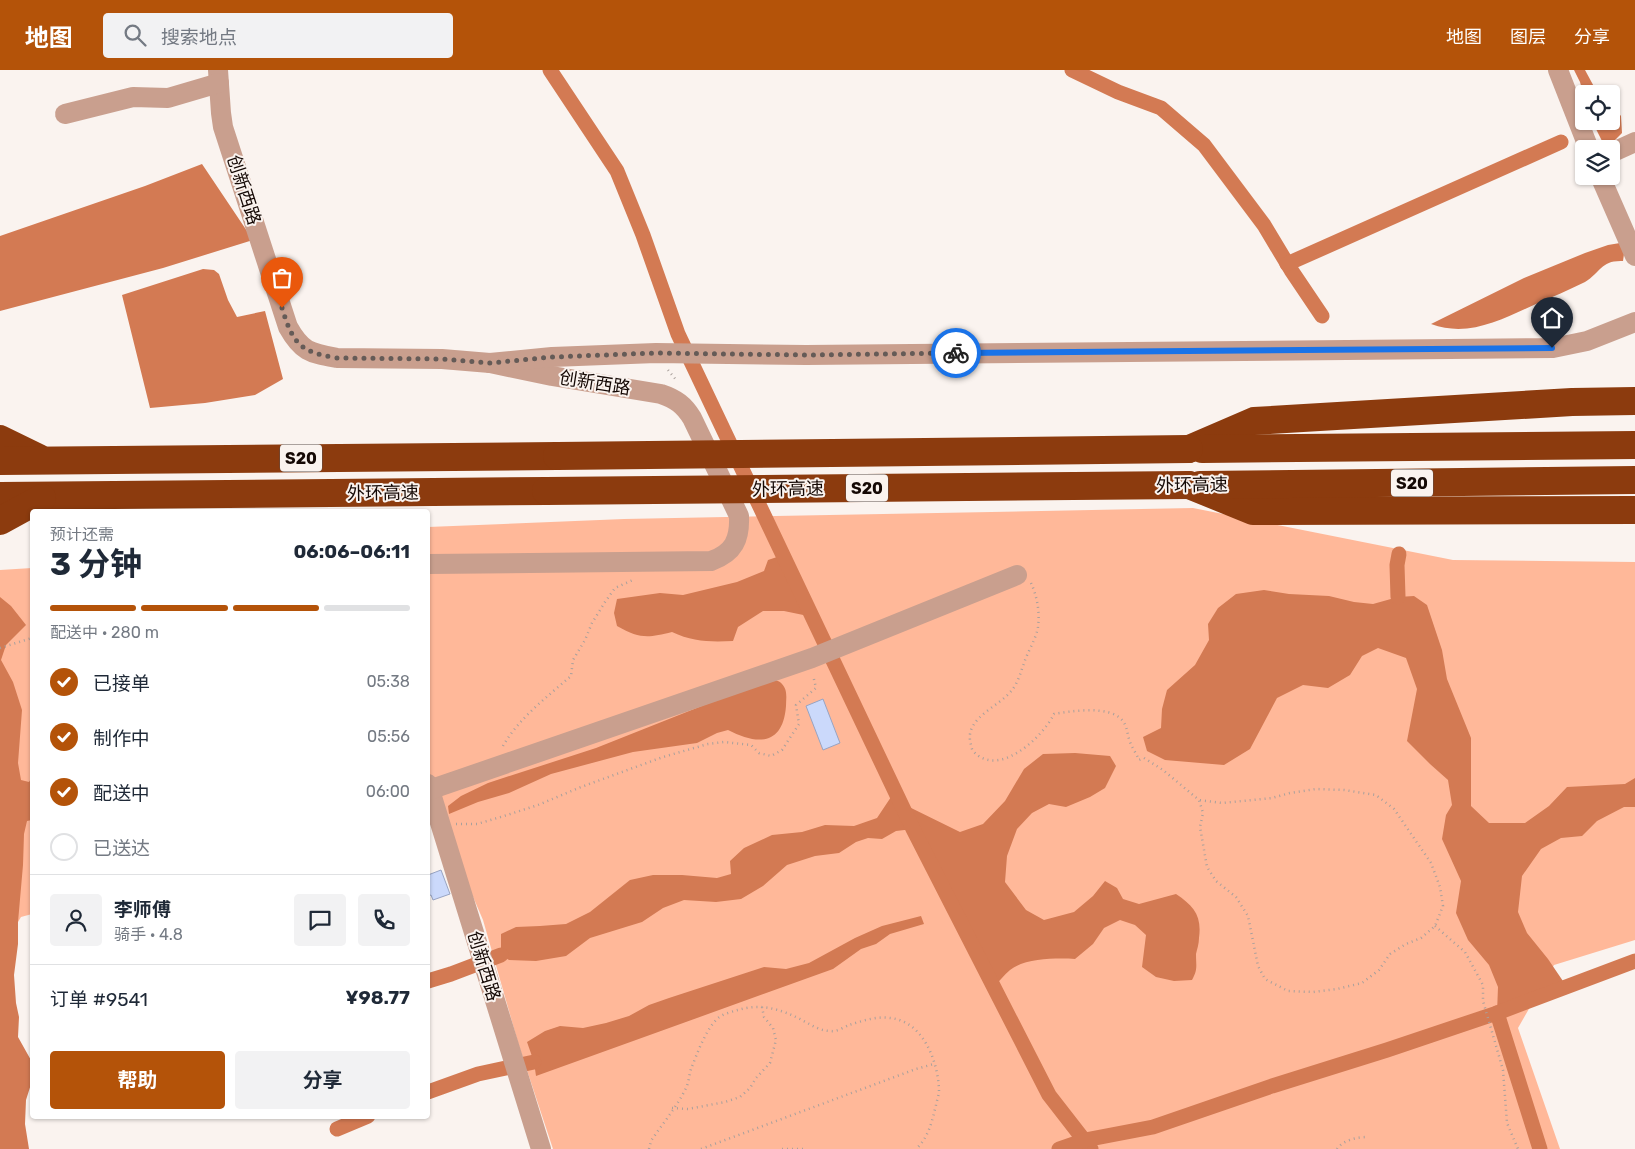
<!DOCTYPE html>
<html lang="zh">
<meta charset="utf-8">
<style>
:root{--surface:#fff;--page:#f2f2f3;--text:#1f2937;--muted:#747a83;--line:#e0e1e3;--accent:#b45309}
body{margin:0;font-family:Rubik,"Noto Sans SC",sans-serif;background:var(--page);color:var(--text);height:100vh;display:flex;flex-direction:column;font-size:19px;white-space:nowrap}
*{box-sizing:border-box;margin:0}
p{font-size:16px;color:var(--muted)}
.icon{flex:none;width:28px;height:28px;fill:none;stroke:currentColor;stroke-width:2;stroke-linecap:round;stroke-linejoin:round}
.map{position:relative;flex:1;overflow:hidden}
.drawer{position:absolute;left:30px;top:439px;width:400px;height:610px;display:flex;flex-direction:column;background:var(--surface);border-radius:5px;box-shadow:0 1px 4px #0004}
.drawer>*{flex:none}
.fabs{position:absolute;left:1575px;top:15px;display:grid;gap:10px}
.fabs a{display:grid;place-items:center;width:45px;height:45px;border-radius:5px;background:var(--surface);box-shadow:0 1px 4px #0004;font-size:25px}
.pin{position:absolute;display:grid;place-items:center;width:42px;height:42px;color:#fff;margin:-51px -21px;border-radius:50% 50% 50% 0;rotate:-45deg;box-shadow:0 0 5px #0007}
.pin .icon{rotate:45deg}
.courier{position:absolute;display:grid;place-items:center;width:50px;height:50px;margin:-25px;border:4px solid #1a73e8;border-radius:50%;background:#fff;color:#222;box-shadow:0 1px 6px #0007}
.overview em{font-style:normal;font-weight:700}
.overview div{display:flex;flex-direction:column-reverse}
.overview{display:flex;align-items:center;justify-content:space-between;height:85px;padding:0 20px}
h1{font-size:32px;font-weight:700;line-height:38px}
.bar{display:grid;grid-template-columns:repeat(4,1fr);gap:8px 5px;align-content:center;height:60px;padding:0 20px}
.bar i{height:6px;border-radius:4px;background:var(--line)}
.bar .on{background:var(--accent)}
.bar p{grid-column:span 4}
.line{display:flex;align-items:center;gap:12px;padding:0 20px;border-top:1px solid var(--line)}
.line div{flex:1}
.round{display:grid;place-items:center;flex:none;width:52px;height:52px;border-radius:5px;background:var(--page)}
ol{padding:0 20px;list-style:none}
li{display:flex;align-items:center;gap:15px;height:55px}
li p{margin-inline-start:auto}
li .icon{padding:5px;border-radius:50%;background:var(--accent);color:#fff;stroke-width:4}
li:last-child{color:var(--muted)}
li i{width:28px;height:28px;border:2px solid var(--line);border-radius:50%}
.primary-button{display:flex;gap:10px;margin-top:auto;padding:10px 20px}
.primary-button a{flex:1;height:58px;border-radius:5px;background:var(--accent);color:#fff;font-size:20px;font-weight:700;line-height:58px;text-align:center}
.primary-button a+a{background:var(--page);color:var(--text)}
header{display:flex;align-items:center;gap:30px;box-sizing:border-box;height:70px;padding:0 25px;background:var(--accent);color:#fff}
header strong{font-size:24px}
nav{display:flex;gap:28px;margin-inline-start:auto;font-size:18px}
.search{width:350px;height:45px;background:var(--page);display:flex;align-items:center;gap:12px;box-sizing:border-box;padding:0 18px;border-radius:5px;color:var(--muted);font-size:19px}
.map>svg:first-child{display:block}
.green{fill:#ffb899}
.water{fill:#d37a53}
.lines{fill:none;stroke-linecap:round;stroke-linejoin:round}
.canal{stroke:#d37a53;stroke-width:15}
.building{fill:#cbd9fb;stroke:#98a4c3}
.path{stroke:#a9a09c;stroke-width:2.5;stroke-dasharray:1 4;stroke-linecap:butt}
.minor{stroke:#c99f8e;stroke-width:20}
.highway{stroke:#8c3b0e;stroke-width:28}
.highway-bridge{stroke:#8c3b0e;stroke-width:28}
.done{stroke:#655b57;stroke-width:5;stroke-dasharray:0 9}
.route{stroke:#1a73e8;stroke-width:6}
.labels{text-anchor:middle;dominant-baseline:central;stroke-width:4;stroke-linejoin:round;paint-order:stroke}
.shield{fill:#faf3ef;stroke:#5a4f4b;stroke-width:1}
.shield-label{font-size:16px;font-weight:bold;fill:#150905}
.street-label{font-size:18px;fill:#150905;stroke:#faf3ef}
</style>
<header>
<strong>地图</strong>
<div class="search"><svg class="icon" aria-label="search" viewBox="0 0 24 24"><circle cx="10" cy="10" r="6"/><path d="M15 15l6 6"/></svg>搜索地点</div>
<nav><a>地图</a><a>图层</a><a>分享</a></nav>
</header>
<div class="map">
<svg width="1635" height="1079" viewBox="0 0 1635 1079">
<rect width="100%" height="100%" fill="#faf3ef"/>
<g class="green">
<path d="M1193,438l260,52 182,2v378l-81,25 -36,63 42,121h-1007l-34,-103 -36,-126 -55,-128v-265l196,-8z"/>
<path d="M32,498v346l-11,3 -3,5 -18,2v-354z"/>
</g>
<g class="water">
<path d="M1574,0h11l13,24h-14v3l-4,-15z"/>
<path d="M1611,34l10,12 1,17 -9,9 -10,1 -11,-22h19z"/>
<path d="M202,94l51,76 -90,28 -163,43v-75l145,-50z"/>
<path d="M1620,173l4,11 -1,7c-22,-1 -22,11 -38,21 -16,8 -33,15 -49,22 -34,15 -67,34 -105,20l93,-46 61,-25 23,-8z"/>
<path d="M203,199l11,1 5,4 9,26 9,17 28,-6 18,68 -28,16 -50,8 -55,5 -28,-113z"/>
<path d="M783,485l30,62 -29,-6h-21l-25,16 -5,14c-22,1 -40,1 -61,-9 -24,6 -32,7 -55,-6l-3,-13 3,-14 43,-6 23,2 54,-13 27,-11 4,-11z"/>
<path d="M1264,520l25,4 40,2 25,6 19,2 25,-7 16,-1 13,9 15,45 5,29 24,59v68l18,17h36l24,-17 18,-19 58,-3 10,-6v29h-11l-27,14 -15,15 -21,2 -20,11 -19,27 -4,36 9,21 21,26 19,28 -70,26 1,-26 -9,-22 -21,-25 -12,-27 5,-32 -19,-42 4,-24 6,-10 -4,-25 -18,-16 -23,-23 10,-52 -11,-31 -28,-10 -16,8 -12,19 -22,13 -25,-3 -26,13 -27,51 -26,16 -59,-5 -18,-9 -4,-14 18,-9 1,-19 5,-19 28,-25 14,-25 -1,-16 10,-16 18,-14z"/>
<path d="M0,527l11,9 15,19 -20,20 -5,15 12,22 9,28 -4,53 3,17 8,2 3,-5v43l-5,1 -3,13 -1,31 -5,57v22l-4,31 2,28 3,14 -1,20 14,25v19l-6,19 -1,24 4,25h-29z"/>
<path d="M772,608c2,2 8,3 10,6 6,6 4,15 4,22 -3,40 -29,39 -58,24l-11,3 -20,10 -64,9 -82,22 -42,19 -31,9 -29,12 -1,-8 13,-10 27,-13 108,-35z"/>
<path d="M1075,683l35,3 6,10 -11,22 -15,9 -24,10 -17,-3 -17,9 -15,16 -10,27 -2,26 21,28 18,10 30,-8 19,-16 12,-15 12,7 6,11 16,5 37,-10c18,12 26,22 23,44 0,6 -2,11 -3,16 0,12 2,15 -4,26l-18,1 -18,-4 -14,-10 4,-32 -11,-10 -15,-5 -16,8 -11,16 -18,15c-18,-1 -50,-1 -65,11 -6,5 -11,12 -17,17l-80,-158 -17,2 -14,8 -14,-1 -12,4 -17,11 -24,3 -28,9 -24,21 -22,13 -25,3 -32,-2 -21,8 -21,14 -52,16 -24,18 -30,5 -27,-1 -8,-5v-21l15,-7 24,-1 26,-2 24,-12 40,-32 23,-5h29l35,3 14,-4 -1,-13 14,-13 28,-13 30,-3 23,-7 29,1 23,-8 18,-27 6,12 59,29 23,-8 22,-23 19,-32 19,-15z"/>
<path d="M921,846l3,8 -34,10 -14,10 -15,5 -28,20 -297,107 -2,-14 -7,-20 18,-11 15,-5 23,2 23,-5 23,-7 20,-11 20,-7 95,-31 22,2 23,-6 46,-25 27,-12z"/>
</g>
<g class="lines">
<g class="canal">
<path d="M550,0l67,101 26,64 35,99 235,495 136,266 42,54"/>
<path d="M1072,0l46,22 43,16 43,37 60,80 27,45 31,46"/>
<path d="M1287,194l274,-122"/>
<path d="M1398,527l-1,-32 2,-11"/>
<path d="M428,911l23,-7 50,-19"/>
<path d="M1497,943l43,136"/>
<path d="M428,1022l50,-18 56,-12"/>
<path d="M337,1059l31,-13"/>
<path d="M1059,1079l26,-9 68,-13 119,-41 115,-36 110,-37 138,-52"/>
</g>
</g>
<g class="building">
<path d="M823,629l17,44 -17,7 -17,-44z"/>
<path d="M441,800l9,24 -17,6 -2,-5 -3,1v-21z"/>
</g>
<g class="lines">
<g class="path">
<path d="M668,300l9,11"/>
<path d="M1031,513c6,13 9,29 7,44 -2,12 -10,24 -14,36 -3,8 -6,20 -12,27 -12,16 -45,27 -42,50 1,4 1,8 3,11 25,28 69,-13 81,-37 17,-3 55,-9 68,6 5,6 5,12 7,19 2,7 7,14 10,21l5,-2 19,12 36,30 4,13 -3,14 7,40 9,14 20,16 12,19 10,50 7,13 23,12 25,1 24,-3 25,-6 17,-13 11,-16 16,-10 15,-6 14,-12 8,-20 -3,-19 -9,-24 -37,-54 -18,-14 -32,-5 -28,-1 -26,4 -18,5 -50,5 -23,-3"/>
<path d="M0,578l32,-10"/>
<path d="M503,676c15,-27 45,-50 68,-70l2,-16 12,-20 7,-17 13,-21 10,-14 20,-9"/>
<path d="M456,754h21l27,-8 34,-11 43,-18 82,-30 45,-13 16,-2 27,3 8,8 12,3 11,-6 17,-26 -3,-19 20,-17 -3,-13"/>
<path d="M1435,856l30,26 18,33v16l20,69 4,53 11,26"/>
<path d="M672,1038l16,1 37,-7 15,-5 10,-9 6,-10 14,-15 6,-23 -3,-12 -9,-11 -2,-10"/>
<path d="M649,1079l2,-8c11,-17 26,-34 35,-53 3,-6 3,-13 5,-19 6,-15 14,-38 26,-50 5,-5 14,-7 21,-9 22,-7 42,-1 62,9 10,5 19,12 31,12 6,1 13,-4 18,-6 13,-4 27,-9 41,-7 33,3 48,43 49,72 0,5 -2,10 -3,15 -4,16 -7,32 -20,44"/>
<path d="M701,1079l215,-80 18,-5"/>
<path d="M782,1079h23"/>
<path d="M1337,1079c6,-9 20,-12 31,-12"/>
</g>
<g class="minor">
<path d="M218,0l3,43 2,14 65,200c14,25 22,26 49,31l105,1 48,4 62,13 109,18c15,5 23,11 31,24l47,98c1,23 -5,37 -28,45l-283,3"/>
<path d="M1558,0l31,79"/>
<path d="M65,44l68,-17 35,1 51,-15"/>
<path d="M1611,83l24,-11"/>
<path d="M1600,106l35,80"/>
<path d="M490,293l62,-6 104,-4 150,2 747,-7 34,-7 48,-19"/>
<path d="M428,714l113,365"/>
<path d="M429,720l383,-132 205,-83"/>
</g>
<g class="highway">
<path d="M0,369l39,19"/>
<path d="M1189,379l65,-28 318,-19 63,-1"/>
<path d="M1202,379l433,-4"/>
<path d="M0,391l557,-5"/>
<path d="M1189,415l64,26 382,-1"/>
<path d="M1200,415l435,-5"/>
<path d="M0,426l546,-5"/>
<path d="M0,451l42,-23"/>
</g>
<g class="highway-bridge">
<path d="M557,386l632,-7"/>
<path d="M546,421l643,-6"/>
</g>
</g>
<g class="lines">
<path class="done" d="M282,238c11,36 18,44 55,50l105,1 48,4 62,-6 104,-4 150,2 150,-2"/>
<path class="route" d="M956,283l596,-5"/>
</g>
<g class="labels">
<g class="shield">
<rect x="280" y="374.5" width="42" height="27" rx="4"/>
<rect x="1391" y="399.5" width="42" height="27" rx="4"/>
<rect x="846" y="404.5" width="42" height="27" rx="4"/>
</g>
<g class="shield-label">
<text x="301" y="388">S20</text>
<text x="1412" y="413">S20</text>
<text x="867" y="418">S20</text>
</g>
<g class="street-label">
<text transform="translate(244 120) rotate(72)">创新西路</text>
<text transform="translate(595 313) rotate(9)">创新西路</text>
<text transform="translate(1192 415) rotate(-1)">外环高速</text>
<text transform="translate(788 419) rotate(-1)">外环高速</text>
<text transform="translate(383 423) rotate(-1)">外环高速</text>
<text transform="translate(484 896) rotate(73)">创新西路</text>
</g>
</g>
</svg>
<div class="fabs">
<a><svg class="icon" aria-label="locate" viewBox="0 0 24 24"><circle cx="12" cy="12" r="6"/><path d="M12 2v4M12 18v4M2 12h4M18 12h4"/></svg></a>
<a><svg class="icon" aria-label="layers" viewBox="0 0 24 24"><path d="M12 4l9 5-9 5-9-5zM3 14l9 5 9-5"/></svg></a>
</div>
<div class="pin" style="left:282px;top:238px;background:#ea580c"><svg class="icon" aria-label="bag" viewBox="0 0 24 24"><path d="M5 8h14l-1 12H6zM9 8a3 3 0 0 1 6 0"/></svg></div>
<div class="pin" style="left:1552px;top:278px;background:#1f2937"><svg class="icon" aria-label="home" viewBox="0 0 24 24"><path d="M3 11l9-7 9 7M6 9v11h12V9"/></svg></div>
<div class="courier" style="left:956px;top:283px"><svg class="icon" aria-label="bike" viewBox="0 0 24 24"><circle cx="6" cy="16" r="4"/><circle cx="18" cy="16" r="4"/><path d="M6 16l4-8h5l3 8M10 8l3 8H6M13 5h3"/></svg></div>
<section class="drawer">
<div class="overview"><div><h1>3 分钟</h1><p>预计还需</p></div><em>06:06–06:11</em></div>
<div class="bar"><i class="on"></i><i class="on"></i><i class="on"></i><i></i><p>配送中 · 280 m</p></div>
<ol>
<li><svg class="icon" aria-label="check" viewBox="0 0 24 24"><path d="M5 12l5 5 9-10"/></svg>已接单<p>05:38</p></li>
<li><svg class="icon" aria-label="check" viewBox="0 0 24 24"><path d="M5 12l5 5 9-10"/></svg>制作中<p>05:56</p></li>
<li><svg class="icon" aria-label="check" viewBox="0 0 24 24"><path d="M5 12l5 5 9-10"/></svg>配送中<p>06:00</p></li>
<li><i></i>已送达</li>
</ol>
<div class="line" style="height:90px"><a class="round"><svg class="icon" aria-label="person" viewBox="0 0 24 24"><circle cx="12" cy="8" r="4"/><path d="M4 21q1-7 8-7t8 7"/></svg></a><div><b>李师傅</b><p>骑手 · 4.8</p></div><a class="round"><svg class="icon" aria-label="chat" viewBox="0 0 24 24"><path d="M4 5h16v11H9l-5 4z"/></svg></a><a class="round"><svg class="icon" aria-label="phone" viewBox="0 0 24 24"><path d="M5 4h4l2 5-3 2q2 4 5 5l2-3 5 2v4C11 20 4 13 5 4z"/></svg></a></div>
<div class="line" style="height:65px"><div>订单 #9541</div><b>¥98.77</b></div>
<div class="primary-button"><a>帮助</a><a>分享</a></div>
</section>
</div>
